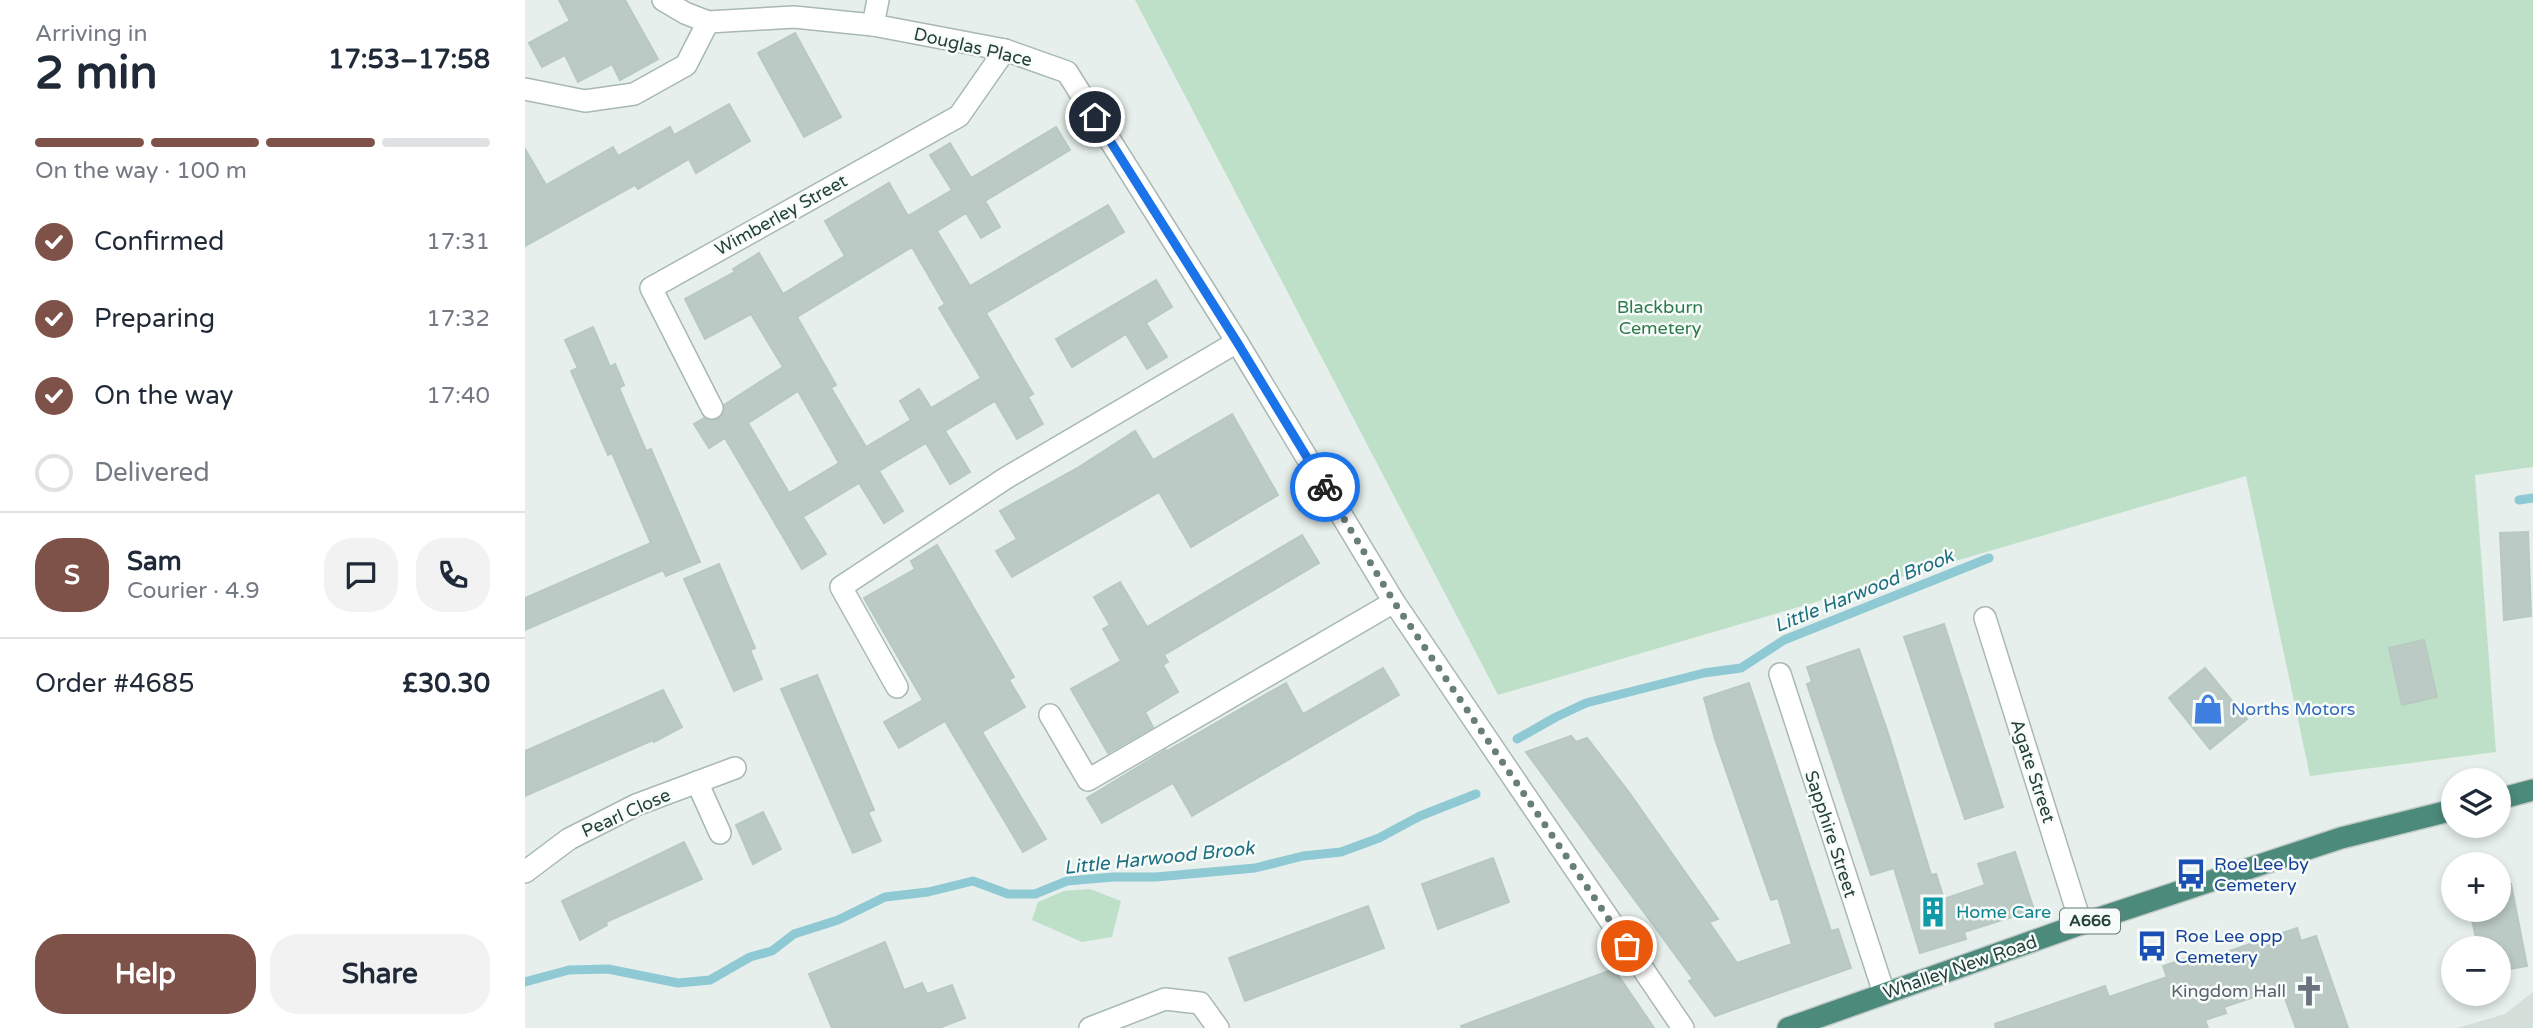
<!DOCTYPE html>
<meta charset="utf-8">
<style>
:root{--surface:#fff;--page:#f2f2f3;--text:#1f2937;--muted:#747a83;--line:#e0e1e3;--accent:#7f5249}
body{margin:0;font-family:"Varela Round",sans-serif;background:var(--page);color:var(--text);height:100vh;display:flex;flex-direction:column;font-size:26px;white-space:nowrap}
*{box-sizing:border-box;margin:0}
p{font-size:23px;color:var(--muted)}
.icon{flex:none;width:38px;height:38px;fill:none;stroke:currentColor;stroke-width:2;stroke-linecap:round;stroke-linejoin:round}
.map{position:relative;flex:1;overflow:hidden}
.side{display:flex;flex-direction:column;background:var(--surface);width:525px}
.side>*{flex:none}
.tools{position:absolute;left:1916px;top:768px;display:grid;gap:14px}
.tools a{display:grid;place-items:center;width:70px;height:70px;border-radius:50%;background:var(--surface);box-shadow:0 4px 10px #0003;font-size:35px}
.pin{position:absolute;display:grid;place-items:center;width:60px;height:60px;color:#fff;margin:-30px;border:4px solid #fff;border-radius:50%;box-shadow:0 2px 7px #0007}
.courier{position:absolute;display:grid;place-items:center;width:70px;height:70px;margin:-35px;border:5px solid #1a73e8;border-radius:50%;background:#fff;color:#222;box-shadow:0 2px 9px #0007}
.summary em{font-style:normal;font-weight:700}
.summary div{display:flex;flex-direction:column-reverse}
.summary{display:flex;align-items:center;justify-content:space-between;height:119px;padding:0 35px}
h1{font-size:46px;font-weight:700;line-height:52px}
.bar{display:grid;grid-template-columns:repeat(4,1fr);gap:10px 7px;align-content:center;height:84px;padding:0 35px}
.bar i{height:9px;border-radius:5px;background:var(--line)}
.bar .on{background:var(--accent)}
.bar p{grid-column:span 4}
.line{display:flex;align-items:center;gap:18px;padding:0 35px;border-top:2px solid var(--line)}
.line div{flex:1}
.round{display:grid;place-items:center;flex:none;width:74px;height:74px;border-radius:28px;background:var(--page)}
ol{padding:0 35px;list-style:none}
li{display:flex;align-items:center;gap:21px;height:77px}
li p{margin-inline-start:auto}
li .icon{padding:7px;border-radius:50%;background:var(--accent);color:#fff;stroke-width:4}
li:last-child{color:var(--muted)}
li i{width:38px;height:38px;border:4px solid var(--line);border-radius:50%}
.button{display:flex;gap:14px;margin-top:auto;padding:14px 35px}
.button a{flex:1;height:80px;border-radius:28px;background:var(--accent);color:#fff;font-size:28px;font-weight:700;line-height:80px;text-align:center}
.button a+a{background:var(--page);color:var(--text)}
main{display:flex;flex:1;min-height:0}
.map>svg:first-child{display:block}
.built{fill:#d4dfda}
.green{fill:#bfe0c8}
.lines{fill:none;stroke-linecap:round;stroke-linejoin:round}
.stream{stroke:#8ec9d4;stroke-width:9}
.building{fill:#bbcac4;stroke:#b8c9c2;stroke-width:2;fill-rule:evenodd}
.minor-casing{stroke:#a8b8b2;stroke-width:24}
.trunk-casing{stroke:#c2cac8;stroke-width:24}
.minor{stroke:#fff;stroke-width:21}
.trunk{stroke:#4c8a7c;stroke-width:21}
.done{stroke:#687f78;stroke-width:7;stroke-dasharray:0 12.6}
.route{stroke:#1a73e8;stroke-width:9}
.labels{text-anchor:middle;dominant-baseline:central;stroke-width:5;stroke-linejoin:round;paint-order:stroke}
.shield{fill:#f7fbf9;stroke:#637a73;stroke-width:2}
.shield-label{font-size:16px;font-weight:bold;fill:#24423a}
.street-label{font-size:18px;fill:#24423a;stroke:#f7fbf9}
.park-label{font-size:18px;fill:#2d7a4b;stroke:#f7fbf9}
.shop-label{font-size:18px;fill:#366cbe;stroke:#f7fbf9;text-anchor:start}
.transit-label{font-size:18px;fill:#164399;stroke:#f7fbf9;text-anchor:start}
.culture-label{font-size:18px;fill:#0d838f;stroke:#f7fbf9;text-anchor:start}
.worship-label{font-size:18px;fill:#5b616d;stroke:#f7fbf9;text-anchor:end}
.water-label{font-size:19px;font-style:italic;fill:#1c6f80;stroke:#f7fbf9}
</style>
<main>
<section class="side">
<div class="summary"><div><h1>2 min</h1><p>Arriving in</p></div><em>17:53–17:58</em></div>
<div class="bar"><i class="on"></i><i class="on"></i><i class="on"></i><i></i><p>On the way · 100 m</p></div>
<ol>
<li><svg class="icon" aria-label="check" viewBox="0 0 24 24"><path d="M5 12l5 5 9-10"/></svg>Confirmed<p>17:31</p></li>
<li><svg class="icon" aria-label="check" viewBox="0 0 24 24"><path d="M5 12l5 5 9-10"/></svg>Preparing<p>17:32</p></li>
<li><svg class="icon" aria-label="check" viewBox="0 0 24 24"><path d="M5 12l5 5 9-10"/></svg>On the way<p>17:40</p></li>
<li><i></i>Delivered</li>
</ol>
<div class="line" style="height:126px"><b class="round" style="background:var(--accent);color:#fff">S</b><div><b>Sam</b><p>Courier · 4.9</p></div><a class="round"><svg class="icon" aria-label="chat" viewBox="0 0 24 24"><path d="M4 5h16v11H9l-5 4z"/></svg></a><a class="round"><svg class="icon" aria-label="phone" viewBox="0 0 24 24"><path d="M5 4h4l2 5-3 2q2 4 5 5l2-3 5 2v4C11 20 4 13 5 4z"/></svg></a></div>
<div class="line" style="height:91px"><div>Order #4685</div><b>£30.30</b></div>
<div class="button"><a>Help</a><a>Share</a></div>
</section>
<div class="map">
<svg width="2008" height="1028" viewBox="0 0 2008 1028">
<rect width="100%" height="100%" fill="#e6efeb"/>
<path class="built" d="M2008,992v36h-76l48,-14z"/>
<g class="green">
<path d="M610,0h1398v467l-58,8 21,277 -186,24 -64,-300 -748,219z"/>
<path d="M565,889l31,12 -9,36 -30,5 -50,-22 6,-18 26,-11z"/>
</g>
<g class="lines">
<g class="stream">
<path d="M1994,500l14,-2"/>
<path d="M992,739l39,-22 30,-14 118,-30 37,-5 43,-28 205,-82"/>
<path d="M0,982l44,-12 39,-1 70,14 32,-3 40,-23 22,-6 22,-17 44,-14 47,-23 43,-5 45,-11 35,13h27l32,-13 46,-4h43l99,-9 48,-12 38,-4 38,-14 41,-22 56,-22"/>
</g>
</g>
<g class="building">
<path d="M34,0h66l33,59 -38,21 -8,-16 -34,18 -13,-27 -23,12 -13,-24 41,-22z"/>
<path d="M270,33l46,84 -37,20 -46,-84z"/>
<path d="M204,104l21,37 -54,32 -7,-14 -51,30 -3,-4 -110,61v-97l21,36 67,-38 5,9 52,-29 4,8z"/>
<path d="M531,127l14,23 -85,51 15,26 -19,11 -15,-25 -29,18 33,55 138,-81 16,27 -138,81 47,81 -5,3 15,27 -26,15 -22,-38 -50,30 25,41 -20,12 -24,-41 -27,16 -20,12 24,40 -19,12 -25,-40 -56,34 23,37 -24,15 -77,-131 -16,10 -15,-24 10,-6 7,3 8,-2 4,-4 1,-10 59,-38 -32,-53 -46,25 -20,-40 50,-27 -2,-3 26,-16 24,41 62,-38 -20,-35 64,-38 19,33 44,-26 -22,-35 20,-12 21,35zM387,247l33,57 -6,4 42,70 -50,30 -12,-19 -19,12 11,19 -45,27 -35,-59 5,-3 -39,-68zM273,391l41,72 -50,30 -41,-70z"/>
<path d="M631,280l16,27 -26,16 21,34 -20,12 -21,-35 -54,33 -16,-28z"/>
<path d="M68,327l17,40 5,-3 9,21 -5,3 27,63 5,-2 49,113 -34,14 -3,-6 -138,60v-32l126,-55 -39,-90 -4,2 -37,-84 7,-3 -13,-28z"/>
<path d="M707,414l46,81 -87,52 -32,-55 -147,85 -16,-26 21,-12 -17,-28 79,-44 56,-36 18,29z"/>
<path d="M2003,532l3,84 -27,4 -4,-87z"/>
<path d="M777,535l17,28 -155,92 4,7 -5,3 15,27 -33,20 8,15 -45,26 -37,-64 50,-28 -18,-32 7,-4 -16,-28 26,-15 27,45z"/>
<path d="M412,545l77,132 -5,3 16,27 -43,25 64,107 -23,13 -78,-131 -46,27 -15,-26 39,-22 -59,-102 51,-29 -4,-8z"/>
<path d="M194,564l36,84 -5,2 12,29 -28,12 -50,-112z"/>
<path d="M1419,624l59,183 -38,12 -61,-182z"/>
<path d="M1899,640l13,57 -35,8 -13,-57z"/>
<path d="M1334,649l30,87 42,139 5,-1 8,25 41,-14 -7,-21 37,-12 19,58 -70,22 2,7 -46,14 -26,-85 -23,7 -64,-191 5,-2 -5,-15z"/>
<path d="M858,668l16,27 -207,121 -19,-33 -71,40 -15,-25 79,-48 1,1 119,-68 17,31z"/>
<path d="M1680,668l42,51 -37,30 -41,-51z"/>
<path d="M292,675l57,135 -6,2 13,29 -28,12 -72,-164z"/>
<path d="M1224,683l82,248 7,-2 13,39 -136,48 -26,-35 4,-2 -167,-227 45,-16 5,6 11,-4 41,53 90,128 -9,3 28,41 55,-19 -14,-46 -7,2 -56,-161 -11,-41z"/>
<path d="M138,690l19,37 -28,15 -1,-2 -128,56v-45z"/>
<path d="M238,812l18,37 -28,15 -17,-39z"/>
<path d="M159,842l18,37 -96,43 1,3 -27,15 -18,-39z"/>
<path d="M968,858l16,44 -71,27 -16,-45z"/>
<path d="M1986,884l16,82 -28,5v-23h-21l-8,-38h29v-25z"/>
<path d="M843,906l16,42 -139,53 -16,-43z"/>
<path d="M1772,928l4,13 15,-5 32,92h-52l-15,-40 -57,19 2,6 -21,7 3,8h-212l-1,-4 110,-38 4,11 58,-20 -4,-11 41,-14 2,7z"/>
<path d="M360,942l19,48 18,-7 5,11 25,-9 13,33 -26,10h-107l-23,-54z"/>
<path d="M1089,969l40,59h-192l-1,-2z"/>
</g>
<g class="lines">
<g class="minor-casing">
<g id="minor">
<path d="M138,0l22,13 23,9 86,-5 79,8 132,25 62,22 170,270 157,260 289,426"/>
<path d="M348,25l5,-25"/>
<path d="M0,89l60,12 49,-7 52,-29 22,-43"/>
<path d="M187,408l-61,-120 308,-172 46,-66"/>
<path d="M1460,618l96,306"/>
<path d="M1255,674l104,319"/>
<path d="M372,687l-56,-100 165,-109 231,-136"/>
<path d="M525,715l38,65 306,-178"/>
<path d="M172,782l23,51"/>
<path d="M0,872l44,-33 67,-34 99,-37"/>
<path d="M565,1028l75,-29 35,4 18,25"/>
</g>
</g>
<g class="trunk-casing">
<g id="trunk">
<path d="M1974,799l34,-9"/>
<path d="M1263,1028l293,-104 260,-86 112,-28"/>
</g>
</g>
<use href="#minor" class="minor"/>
<use href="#trunk" class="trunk"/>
</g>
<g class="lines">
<path class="done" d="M800,487l69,115 233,344"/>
<path class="route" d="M570,117l142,225 88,145"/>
</g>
<defs>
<g id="shop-bare" transform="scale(2.415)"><path d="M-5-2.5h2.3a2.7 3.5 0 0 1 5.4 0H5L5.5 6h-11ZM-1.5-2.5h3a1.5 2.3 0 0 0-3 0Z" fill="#3f7fe0" stroke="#f7fbf9" stroke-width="2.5" paint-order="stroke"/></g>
<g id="bus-bare" transform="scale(2.415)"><path d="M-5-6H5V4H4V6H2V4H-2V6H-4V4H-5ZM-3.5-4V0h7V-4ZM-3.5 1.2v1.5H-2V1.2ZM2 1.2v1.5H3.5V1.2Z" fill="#1a4fb4" stroke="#f7fbf9" stroke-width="2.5" paint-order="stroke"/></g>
<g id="building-bare" transform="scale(2.415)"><path d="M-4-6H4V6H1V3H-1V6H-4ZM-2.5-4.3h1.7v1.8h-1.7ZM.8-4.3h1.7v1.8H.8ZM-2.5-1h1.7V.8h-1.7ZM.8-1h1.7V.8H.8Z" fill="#0f9aa8" stroke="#f7fbf9" stroke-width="2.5" paint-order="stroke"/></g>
<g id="church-bare" transform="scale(2.415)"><path d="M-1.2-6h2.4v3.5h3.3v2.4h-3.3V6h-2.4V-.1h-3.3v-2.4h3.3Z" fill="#6b7280" stroke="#f7fbf9" stroke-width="2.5" paint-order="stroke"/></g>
</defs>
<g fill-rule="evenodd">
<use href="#shop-bare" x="1683" y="709"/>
<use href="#bus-bare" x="1666" y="874"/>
<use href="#building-bare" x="1408" y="912"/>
<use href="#bus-bare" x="1627" y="946"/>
<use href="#church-bare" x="1784" y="991"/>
</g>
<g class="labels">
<rect class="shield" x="1535" y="908.5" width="60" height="25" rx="5"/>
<g class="shield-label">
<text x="1565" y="921">A666</text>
</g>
<g class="street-label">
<text transform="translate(448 47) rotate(13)">Douglas Place</text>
<text transform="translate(256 215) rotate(-29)">Wimberley Street</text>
<text transform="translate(1508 771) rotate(72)">Agate Street</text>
<text transform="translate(101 813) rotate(-24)">Pearl Close</text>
<text transform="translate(1306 834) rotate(72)">Sapphire Street</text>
<text transform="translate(1435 967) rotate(-19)">Whalley New Road</text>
</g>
<g class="park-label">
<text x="1135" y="307">Blackburn<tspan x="1135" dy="21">Cemetery</tspan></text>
</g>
<g class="shop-label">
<text x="1706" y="709">Norths Motors</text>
</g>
<g class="transit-label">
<text x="1689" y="864">Roe Lee by<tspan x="1689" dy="21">Cemetery</tspan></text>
<text x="1650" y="936">Roe Lee opp<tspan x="1650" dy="21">Cemetery</tspan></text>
</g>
<g class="culture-label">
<text x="1431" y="912">Home Care</text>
</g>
<g class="worship-label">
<text x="1761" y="991">Kingdom Hall</text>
</g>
<g class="water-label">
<text transform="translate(1339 591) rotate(-22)">Little Harwood Brook</text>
<text transform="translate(634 858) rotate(-6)">Little Harwood Brook</text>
</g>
</g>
</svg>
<div class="tools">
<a><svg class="icon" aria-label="layers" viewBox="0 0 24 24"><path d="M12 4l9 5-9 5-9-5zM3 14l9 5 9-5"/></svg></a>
<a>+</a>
<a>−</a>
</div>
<div class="pin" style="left:1102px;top:946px;background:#ea580c"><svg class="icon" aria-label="bag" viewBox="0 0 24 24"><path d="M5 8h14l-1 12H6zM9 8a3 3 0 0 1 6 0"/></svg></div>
<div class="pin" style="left:570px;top:117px;background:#1f2937"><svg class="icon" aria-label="home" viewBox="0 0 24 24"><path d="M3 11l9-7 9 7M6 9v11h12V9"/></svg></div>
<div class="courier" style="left:800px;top:487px"><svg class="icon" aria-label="bike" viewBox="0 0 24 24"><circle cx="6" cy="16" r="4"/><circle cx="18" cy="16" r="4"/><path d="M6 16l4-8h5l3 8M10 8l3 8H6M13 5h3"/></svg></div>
</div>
</main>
